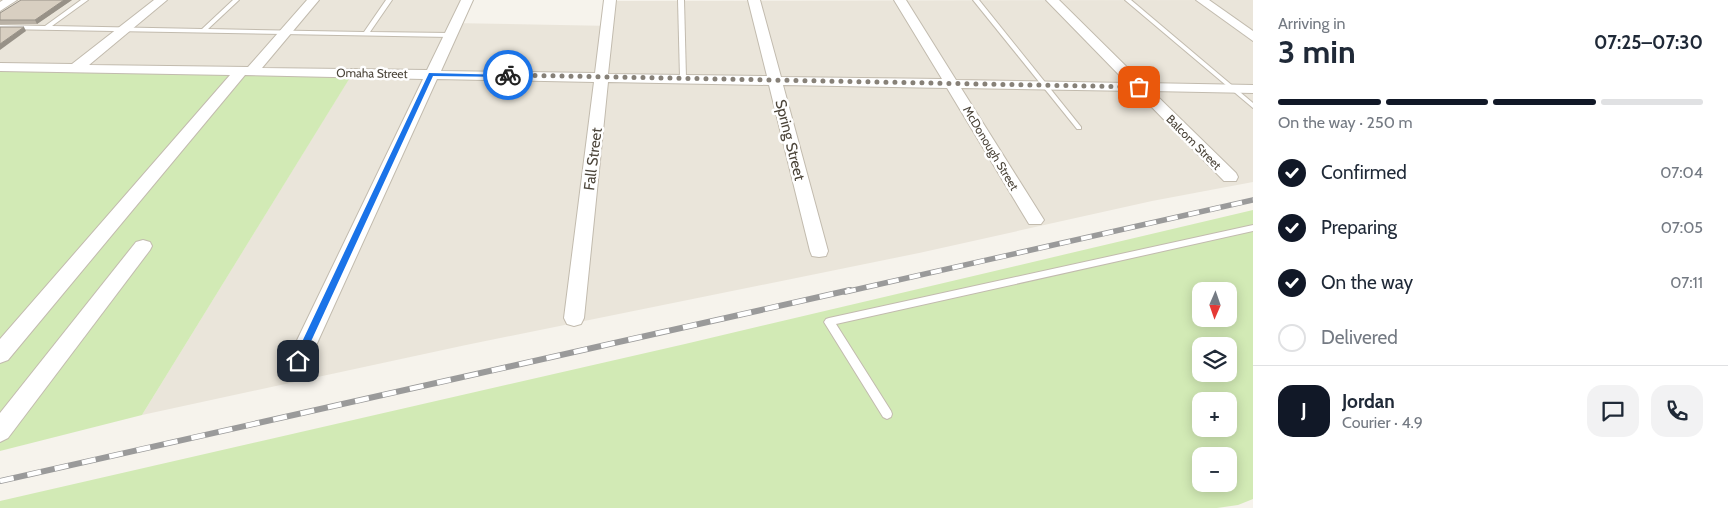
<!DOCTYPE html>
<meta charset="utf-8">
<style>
:root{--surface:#fff;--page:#f2f2f3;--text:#1f2937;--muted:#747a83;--line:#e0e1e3;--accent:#111827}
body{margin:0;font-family:Cabin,sans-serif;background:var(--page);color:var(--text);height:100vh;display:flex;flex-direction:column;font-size:19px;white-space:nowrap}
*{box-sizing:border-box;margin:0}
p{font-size:16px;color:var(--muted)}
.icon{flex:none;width:28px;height:28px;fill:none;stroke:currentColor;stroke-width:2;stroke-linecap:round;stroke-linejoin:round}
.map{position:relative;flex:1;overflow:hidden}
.drawer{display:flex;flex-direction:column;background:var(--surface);width:475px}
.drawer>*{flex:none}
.needle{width:32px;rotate:182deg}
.buttons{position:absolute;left:1192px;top:282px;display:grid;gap:10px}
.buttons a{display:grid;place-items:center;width:45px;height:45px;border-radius:10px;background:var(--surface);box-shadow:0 2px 12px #0003;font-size:25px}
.pin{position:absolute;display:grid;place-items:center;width:42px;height:42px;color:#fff;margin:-21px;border-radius:10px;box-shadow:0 2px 8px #0006}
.courier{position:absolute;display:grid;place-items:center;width:50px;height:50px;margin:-25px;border:4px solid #1a73e8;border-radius:50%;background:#fff;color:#222;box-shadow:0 1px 6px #0007}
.summary em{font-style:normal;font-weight:700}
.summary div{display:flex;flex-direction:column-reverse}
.summary{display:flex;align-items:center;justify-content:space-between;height:85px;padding:0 25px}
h1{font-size:32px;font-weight:700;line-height:38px}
.bar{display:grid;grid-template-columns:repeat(4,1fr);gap:8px 5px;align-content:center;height:60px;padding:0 25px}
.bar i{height:6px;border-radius:4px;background:var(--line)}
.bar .on{background:var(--accent)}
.bar p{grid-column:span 4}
.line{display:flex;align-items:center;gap:12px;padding:0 25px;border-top:1px solid var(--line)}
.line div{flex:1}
.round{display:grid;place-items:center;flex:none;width:52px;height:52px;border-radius:15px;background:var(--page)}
ol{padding:0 25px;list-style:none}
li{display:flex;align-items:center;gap:15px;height:55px}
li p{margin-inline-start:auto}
li .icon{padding:5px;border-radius:50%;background:var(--accent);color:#fff;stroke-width:4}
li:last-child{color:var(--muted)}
li i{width:28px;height:28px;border:2px solid var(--line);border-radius:50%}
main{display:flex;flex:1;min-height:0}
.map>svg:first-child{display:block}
.residential{fill:#eae5da}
.green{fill:#d2eab5;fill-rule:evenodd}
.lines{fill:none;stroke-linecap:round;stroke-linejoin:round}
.service-casing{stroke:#c2bbae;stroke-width:2}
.minor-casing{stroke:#c2bbae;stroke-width:2}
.service{fill:#fff;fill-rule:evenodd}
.minor{fill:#fff;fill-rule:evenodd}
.rail-far1-casing{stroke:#9a9a9a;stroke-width:5.5}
.rail-casing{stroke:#9a9a9a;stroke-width:6}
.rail-far1{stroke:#fff;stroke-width:4;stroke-dasharray:11;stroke-linecap:butt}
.rail{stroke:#fff;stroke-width:4.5;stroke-dasharray:14;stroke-linecap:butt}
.wall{fill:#bab2a6}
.shaded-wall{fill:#979187}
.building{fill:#d8cfc1;stroke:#979187}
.route{fill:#1a73e8}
.done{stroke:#878178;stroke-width:5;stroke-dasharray:0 9}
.labels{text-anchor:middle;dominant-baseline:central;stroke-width:5;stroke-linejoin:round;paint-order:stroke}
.far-street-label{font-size:12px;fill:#4b4439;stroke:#fff}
.street-label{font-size:15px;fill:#4b4439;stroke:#fff}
</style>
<main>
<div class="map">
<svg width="1253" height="508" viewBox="0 0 1253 508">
<rect width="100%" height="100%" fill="#f6f3ec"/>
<path class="residential" d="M0,0h462l-12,23 163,3 3,-25 637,-1v182l-101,19 -233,52 -453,92 -324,70 213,-346 -355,-6z"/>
<g class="green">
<path d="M0,71l351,5 -209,339 -142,36z"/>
<path d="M1253,210v289l-15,6 -21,3h-1217v-7l685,-157zM1201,291h28v28h-28zM1201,346h28v28h-28zM1201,401h28v28h-28zM1201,456h28v28h-28z"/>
</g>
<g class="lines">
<g class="service-casing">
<g id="service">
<path d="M81,0h7l-36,26 150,3 31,-29h6l-31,29 156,3 22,-32h6l-22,32 80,1 3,2 -3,2 -450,-8v-4l45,1z"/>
<path d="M678,0h6l2,78 -3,2 -3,-2z"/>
<path d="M973,0h6l102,127v2h-4z"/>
<path d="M1125,0h6l122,103v5z"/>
<path d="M1253,225v6l-417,93 55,87 1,3 -1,3 -4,2 -4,-2 -59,-95 2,-3 3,-1z"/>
</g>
</g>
<g class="minor-casing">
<g id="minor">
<path d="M3,0h14l-17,11v-9z"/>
<path d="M154,0h13l-78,65 159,2 59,-67h12l-57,68 165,2 34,-70h12l-32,71 154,2 9,-73h12l-8,74 159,2 -19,-76h12l21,77 161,2 -48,-79h12l50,80 171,3 -81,-83h13l84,83 110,2v8l-101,-2 84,82 2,4 -2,4h-12l-88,-90 -175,-3 83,132 -3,4h-12l-82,-136 -164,-3 45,166 -2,5 -7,1 -7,-1 -2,-5 -41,-166 -161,-3 -24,236 -3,6 -7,2 -7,-2 -3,-6 30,-236 -157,-3 -128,282 -3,6 -8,3 -8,-3 -3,-6 136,-282 -178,-4 -237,285 -8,3v-24l230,-264 -230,-4v-8l72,1z"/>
<path d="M1196,0h13l44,31v10z"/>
<path d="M143,240l7,2 2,4 -2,4 -142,188 -8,4v-29l136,-171z"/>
</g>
</g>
<use href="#service" class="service"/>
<use href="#minor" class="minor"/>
<g class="rail-far1-casing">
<path id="rail-far1" d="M845,292l408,-92"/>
</g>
<g class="rail-casing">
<path id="rail" d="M0,481l850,-191"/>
</g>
<use href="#rail-far1" class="rail-far1"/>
<use href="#rail" class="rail"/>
</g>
<path class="wall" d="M72,0l-35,24h-37v-11z"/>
<g class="shaded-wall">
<path d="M64,0h8l-35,24 -2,-4z"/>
<path d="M24,27l2,4 -26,19v-6z"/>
</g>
<g class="building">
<path d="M21,0h43l-29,20h-35v-7z"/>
<path d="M0,27h24l-24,17z"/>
</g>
<path class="route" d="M429,73l82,2 -3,2 -75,-1 -131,285 -1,3h-7l-1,-3z"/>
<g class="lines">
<path class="done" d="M508,75l631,12"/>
</g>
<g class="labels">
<g class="far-street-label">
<text transform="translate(372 73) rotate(1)">Omaha Street</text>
<text transform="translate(1194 142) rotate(45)">Balcom Street</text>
<text transform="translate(991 148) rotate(59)">McDonough Street</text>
</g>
<g class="street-label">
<text transform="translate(790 140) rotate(76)">Spring Street</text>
<text transform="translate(593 159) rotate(-83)">Fall Street</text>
</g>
</g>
</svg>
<div class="buttons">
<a><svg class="needle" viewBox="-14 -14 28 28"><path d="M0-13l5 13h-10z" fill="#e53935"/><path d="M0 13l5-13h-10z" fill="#747a83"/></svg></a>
<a><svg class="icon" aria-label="layers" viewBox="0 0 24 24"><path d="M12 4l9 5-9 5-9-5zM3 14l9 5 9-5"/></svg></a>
<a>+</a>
<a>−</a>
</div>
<div class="pin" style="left:1139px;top:87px;background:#ea580c"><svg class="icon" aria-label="bag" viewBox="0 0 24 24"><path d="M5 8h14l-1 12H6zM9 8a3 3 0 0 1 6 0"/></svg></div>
<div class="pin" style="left:298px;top:361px;background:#1f2937"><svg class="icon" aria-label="home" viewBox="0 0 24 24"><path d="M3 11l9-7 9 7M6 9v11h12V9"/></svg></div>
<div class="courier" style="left:508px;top:75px"><svg class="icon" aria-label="bike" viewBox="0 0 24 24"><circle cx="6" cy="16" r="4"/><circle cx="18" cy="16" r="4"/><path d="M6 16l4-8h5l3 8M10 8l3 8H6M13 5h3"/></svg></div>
</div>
<section class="drawer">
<div class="summary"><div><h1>3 min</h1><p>Arriving in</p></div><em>07:25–07:30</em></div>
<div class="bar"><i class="on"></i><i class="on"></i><i class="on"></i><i></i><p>On the way · 250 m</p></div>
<ol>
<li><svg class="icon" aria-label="check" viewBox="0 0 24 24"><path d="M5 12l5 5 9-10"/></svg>Confirmed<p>07:04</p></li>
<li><svg class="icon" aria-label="check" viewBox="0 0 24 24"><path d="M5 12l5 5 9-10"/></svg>Preparing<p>07:05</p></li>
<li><svg class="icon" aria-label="check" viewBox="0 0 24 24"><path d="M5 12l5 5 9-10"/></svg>On the way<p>07:11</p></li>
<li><i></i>Delivered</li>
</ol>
<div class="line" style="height:90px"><b class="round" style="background:var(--accent);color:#fff">J</b><div><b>Jordan</b><p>Courier · 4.9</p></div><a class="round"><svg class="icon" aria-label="chat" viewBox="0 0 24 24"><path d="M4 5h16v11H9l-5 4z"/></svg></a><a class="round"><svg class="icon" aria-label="phone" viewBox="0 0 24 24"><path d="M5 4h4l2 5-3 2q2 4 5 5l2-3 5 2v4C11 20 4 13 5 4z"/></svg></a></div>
</section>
</main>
